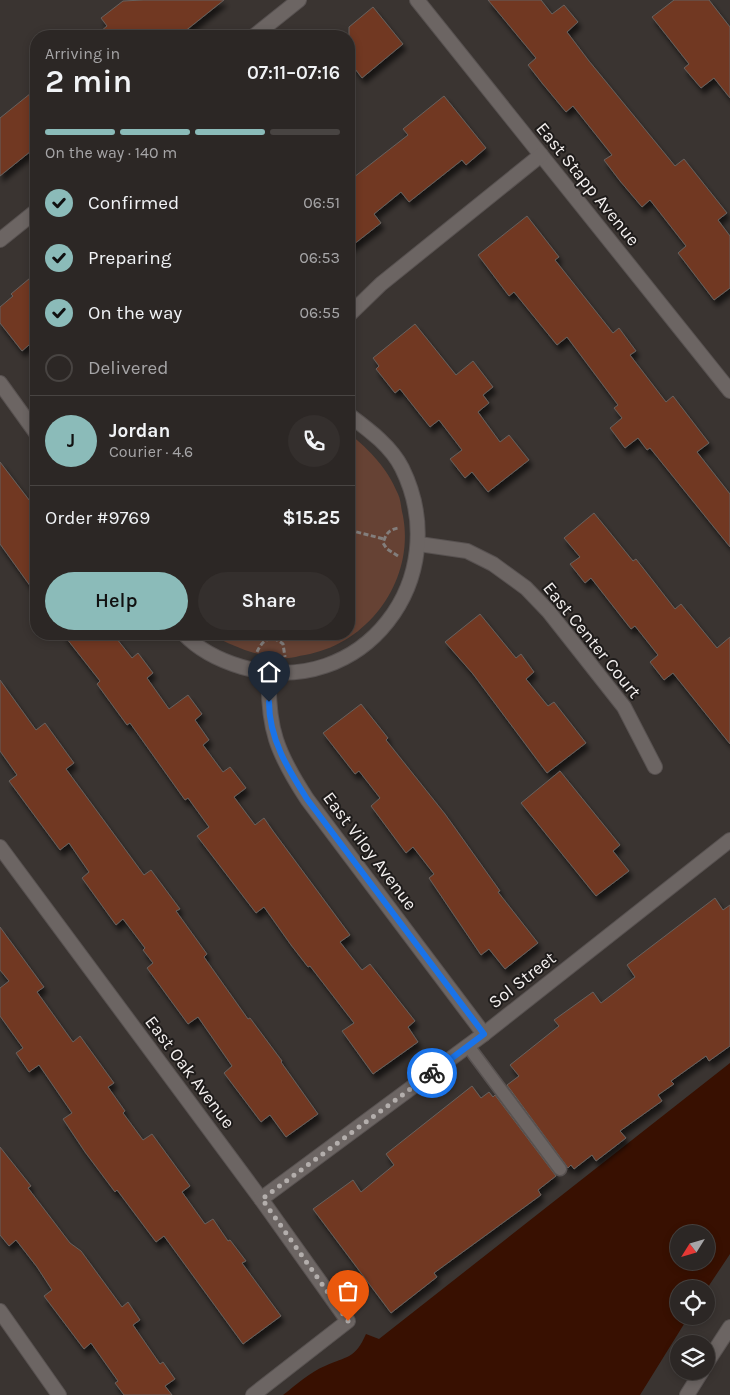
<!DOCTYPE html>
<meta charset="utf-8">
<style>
:root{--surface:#2c2725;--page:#342f2d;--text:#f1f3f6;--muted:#a6a5a7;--line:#484442;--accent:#8bbbb9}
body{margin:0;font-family:Karla,sans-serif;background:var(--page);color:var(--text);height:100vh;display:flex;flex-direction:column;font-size:19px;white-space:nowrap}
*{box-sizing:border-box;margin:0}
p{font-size:16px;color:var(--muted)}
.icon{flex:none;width:28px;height:28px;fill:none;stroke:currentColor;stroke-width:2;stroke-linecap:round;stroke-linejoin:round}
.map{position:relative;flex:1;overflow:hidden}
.details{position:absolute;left:30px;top:30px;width:325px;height:610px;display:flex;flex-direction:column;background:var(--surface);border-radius:20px;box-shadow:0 2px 8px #0003,0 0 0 1px var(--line)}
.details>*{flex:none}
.needle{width:32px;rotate:233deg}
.fabs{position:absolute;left:670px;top:1225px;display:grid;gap:10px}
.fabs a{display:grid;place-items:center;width:45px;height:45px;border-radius:50%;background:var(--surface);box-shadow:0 2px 8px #0003,0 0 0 1px var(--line);font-size:25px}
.pin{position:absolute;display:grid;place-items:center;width:42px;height:42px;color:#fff;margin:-51px -21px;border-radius:50% 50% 50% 0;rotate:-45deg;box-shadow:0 0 5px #0007}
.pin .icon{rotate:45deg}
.courier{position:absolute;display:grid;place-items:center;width:50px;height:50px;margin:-25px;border:4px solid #1a73e8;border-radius:50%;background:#fff;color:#222;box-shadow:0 1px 6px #0007}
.summary em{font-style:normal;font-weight:600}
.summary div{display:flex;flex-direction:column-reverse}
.summary{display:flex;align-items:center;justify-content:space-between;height:85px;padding:0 15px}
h1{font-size:32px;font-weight:600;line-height:38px}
.bar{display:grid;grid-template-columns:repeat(4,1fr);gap:8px 5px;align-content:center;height:60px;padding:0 15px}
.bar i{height:6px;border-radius:4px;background:var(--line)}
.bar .selected{background:var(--accent)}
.bar p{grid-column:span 4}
.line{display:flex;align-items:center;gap:12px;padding:0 15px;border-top:1px solid var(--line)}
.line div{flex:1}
.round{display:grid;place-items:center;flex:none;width:52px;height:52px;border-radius:26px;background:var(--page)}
ol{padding:0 15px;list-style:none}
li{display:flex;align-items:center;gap:15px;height:55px}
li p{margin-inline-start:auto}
li .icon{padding:5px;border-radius:50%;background:var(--accent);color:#111;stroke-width:4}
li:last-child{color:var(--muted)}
li i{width:28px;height:28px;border:2px solid var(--line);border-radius:50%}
.button{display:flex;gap:10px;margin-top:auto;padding:10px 15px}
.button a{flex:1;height:58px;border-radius:30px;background:var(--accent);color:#111;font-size:20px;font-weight:600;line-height:58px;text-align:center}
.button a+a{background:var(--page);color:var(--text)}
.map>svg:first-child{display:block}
.green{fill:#664234}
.water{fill:#381001;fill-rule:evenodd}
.building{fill:#713922;stroke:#67615e;filter:url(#shadow)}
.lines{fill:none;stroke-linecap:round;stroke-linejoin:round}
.service-casing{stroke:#585251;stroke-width:15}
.minor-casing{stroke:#585251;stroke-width:16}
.tertiary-casing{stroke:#585251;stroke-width:16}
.path{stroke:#837e7c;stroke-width:3;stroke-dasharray:5 2.5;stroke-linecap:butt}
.service{stroke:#6c6563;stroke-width:12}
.minor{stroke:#6c6563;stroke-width:14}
.tertiary{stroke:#6c6563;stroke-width:14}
.done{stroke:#b3aeac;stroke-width:5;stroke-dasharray:0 9}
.route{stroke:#1a73e8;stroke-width:6}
.labels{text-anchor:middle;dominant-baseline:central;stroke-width:4;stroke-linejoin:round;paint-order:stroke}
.street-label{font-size:18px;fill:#f4f0ef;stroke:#1f1c1b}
</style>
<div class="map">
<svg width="730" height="1395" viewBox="0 0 730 1395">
<defs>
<filter id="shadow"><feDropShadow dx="3" dy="5.5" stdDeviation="2.5" flood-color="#0009"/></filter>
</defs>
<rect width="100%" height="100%" fill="#3a3431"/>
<path class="green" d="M349,433c22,19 37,33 49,61 3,6 3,15 5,22 12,64 -34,128 -98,139 -7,1 -15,4 -22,3 -28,-2 -47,-11 -72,-23l-1,-1h139z"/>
<path class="water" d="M730,1063v191l-24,36 -27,-1v27h10l-49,79h-357c13,-10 27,-23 42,-29 22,-10 30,-7 41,-32l13,5zM679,1234h27v27h-27z"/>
<g class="building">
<path d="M143,0h81l-45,36h-84l12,-10 -6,-8 22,-17z"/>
<path d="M488,0h53l11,14 12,-9 14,17 -11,10 22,29 86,105 9,-7 43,54 -9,7 12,16v52l-16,12 -36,-47 8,-7 -36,-46 -8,7 -22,-26 -16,-21 8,-5 -39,-49 -7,6 -24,-29 -14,-18 8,-7z"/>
<path d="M674,0h35l21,27v71l-16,-20 -13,10 -17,-20 5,-4 -37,-47z"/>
<path d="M373,7l30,37 -41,34 -13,-17v-34z"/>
<path d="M36,89v58l-36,29v-58z"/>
<path d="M444,96l42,52 -20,17 -4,-5 -53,42 -8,-10 -27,22 7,9 -32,25v-67l59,-46 -5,-6z"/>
<path d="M527,216l32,41 -4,3 58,73 6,-5 17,23 -6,4 36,47 7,-6 36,47 -12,9 33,42v53l-80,-99 -3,2 -9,-12 -13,10 -15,-20 12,-10 -8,-10 4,-3 -51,-68 -10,8 -43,-53 -5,4 -31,-41z"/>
<path d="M36,273v66l-14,12 -22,-28v-16l13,-11 -2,-2z"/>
<path d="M415,324l41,51 17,-14 20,26 -10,8 6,8 -11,9 22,30 9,-7 20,25 -41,32 -16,-20 -7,6 -15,-19 12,-9 -23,-30 -9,7 -30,-38 -5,4 -19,-24 3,-3 -6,-8z"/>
<path d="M0,462l36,47v85l-36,-50z"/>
<path d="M594,513l39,48 3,-2 39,50 6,-5 36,44 13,-11v107l-57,-71 -9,7 -14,-18 8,-7 -23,-29 -4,3 -40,-51 -6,5 -15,-19 10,-7 -16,-19z"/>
<path d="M480,614l36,44 5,-4 13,18 -8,7 22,27 6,-4 32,41 -39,30 -74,-99 -28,-32z"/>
<path d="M63,634h50l19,24 6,-5 15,20 -6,5 22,31 19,-14 14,19 -7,6 14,20 -6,5 20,27 7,-5 16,21 -12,9 21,28 9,-7 9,13 77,104 -10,7 22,28 8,-6 45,57 -7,6 10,15 -45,32 -31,-43 12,-8 -44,-57 -2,1 -17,-22 -27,-38 -8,6 -59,-77 12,-9 -21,-29 -3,2 -55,-77 -3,2 -30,-41 3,-3z"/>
<path d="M0,680l36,50 9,-7 29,40 -8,6 78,106 7,-5 29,39 -4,2 31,43 -3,3 44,62 2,-1 32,43 -1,1 37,52 -32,23 -16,-22 -9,7 -37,-49 8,-7 -34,-49 -10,7 -41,-56 6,-5 -10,-13 2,-2 -22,-29 -7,6 -34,-47 7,-6 -20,-29 -9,7 -51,-69 8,-6 -17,-24z"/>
<path d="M361,704l27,34 -2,2 59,74 55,77 -2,1 40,51 -33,26 -16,-20 -8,6 -52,-77 5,-4 -21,-27 -7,6 -35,-47 9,-8 -21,-27 -4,3 -32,-41z"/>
<path d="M560,771l60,74 -7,6 16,20 -33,25 -75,-93z"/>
<path d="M715,898l8,12 7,-5v141l-21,15 -3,-5 -35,25 3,3 -16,11 4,6 -42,30 6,7 -30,23 -4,-6 -18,14 -3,-4 -3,3 -61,-83 12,-9 -9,-11 49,-39 -5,-6 39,-28 8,11 34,-26 -8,-12z"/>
<path d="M0,927l44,60 -7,5 36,50 7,-6 34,47 -6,4 17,24 -2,2 20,27 9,-6 38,52 -8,6 23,32 8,-5 15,22 2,-1 16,21 -4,2 39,53 -38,28 -79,-108 -8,6 -39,-52 -2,2 -30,-40 -22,-33 9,-6 -33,-48 -10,7 -13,-19 7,-5 -23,-32v-28l9,-7 -9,-11z"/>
<path d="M472,1086l9,12 8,-6 4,5 2,-2 61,81 -18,14 3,5 -107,78 3,4 -46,36 -78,-104 40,-29 8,12 33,-27 -8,-11z"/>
<path d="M0,1147l31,39 -3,2 42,55 11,8 41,56 6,-5 12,18 -7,5 27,39 3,-2 12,17 -10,7 7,9h-48l-9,-12 3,-2 -27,-38 -7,6 -40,-53 8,-6 -15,-23 -21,-27 -7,6 -9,-11z"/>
</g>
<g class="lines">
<g class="service-casing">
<path id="service" d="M468,1046l92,123"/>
</g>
<g class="minor-casing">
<g id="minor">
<path d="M417,0l313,391"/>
<path d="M254,36l45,-36"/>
<path d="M0,240l36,-29"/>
<path d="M349,315l32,-31 160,-129"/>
<path d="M0,383l36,50"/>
<path d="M419,544l48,7 26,13 33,24 23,24 75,95 31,60"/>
<path d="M184,634c15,16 38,27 58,33 121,34 214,-89 160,-199 -11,-22 -33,-38 -53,-53"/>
<path d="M269,673c-2,55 8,80 38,126l177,235"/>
<path d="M0,847l261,352 87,122 -95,74"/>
<path d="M261,1199l223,-165 246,-194"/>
<path d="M0,1311l59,84"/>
</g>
</g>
<g class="tertiary-casing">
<g id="tertiary">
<path d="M706,1364l24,-37"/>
<path d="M687,1395l15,-24"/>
</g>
</g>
<g class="path">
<path d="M349,530l35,9"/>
<path d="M398,556l-11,-7 -4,-6c3,-9 5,-13 15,-15"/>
<path d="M257,652c6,-13 14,-18 26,-8l2,13"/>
</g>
<use href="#service" class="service"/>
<use href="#minor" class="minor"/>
<use href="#tertiary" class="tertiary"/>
</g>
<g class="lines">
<path class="done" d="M348,1321l-86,-122 170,-126"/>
<path class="route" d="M269,702c0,37 19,67 38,97l177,235 -52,39"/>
</g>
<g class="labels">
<g class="street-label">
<text transform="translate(588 184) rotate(51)">East Stapp Avenue</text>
<text transform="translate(592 640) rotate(51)">East Center Court</text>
<text transform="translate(370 851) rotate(53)">East Viloy Avenue</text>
<text transform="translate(522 980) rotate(-38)">Sol Street</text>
<text transform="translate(190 1072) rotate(53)">East Oak Avenue</text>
</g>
</g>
</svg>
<div class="fabs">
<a><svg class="needle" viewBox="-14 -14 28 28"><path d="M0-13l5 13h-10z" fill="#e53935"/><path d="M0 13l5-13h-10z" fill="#a6a5a7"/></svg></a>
<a><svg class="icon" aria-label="locate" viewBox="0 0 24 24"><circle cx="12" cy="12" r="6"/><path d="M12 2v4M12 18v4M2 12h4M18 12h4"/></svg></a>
<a><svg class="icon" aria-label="layers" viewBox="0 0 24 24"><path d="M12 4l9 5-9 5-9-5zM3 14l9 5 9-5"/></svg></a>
</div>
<div class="pin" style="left:348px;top:1321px;background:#ea580c"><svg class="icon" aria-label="bag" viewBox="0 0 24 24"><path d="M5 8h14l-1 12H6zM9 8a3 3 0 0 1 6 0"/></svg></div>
<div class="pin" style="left:269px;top:702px;background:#1f2937"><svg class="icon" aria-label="home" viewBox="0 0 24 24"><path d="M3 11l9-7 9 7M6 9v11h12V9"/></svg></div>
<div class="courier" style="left:432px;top:1073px"><svg class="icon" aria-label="bike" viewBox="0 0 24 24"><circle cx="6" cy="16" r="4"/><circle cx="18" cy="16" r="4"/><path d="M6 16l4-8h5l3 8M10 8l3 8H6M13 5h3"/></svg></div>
<section class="details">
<div class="summary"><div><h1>2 min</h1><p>Arriving in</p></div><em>07:11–07:16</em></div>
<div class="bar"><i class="selected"></i><i class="selected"></i><i class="selected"></i><i></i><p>On the way · 140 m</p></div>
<ol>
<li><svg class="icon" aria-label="check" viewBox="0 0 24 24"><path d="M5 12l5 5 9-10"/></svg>Confirmed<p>06:51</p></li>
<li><svg class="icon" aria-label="check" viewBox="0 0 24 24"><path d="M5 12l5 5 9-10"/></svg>Preparing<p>06:53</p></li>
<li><svg class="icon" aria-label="check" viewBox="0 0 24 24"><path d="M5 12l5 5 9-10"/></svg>On the way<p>06:55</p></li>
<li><i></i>Delivered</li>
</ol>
<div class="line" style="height:90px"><b class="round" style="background:var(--accent);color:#111">J</b><div><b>Jordan</b><p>Courier · 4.6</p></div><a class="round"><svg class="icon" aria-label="phone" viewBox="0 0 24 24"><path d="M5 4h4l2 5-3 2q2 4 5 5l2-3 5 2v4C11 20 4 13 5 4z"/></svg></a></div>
<div class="line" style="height:65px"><div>Order #9769</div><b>$15.25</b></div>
<div class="button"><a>Help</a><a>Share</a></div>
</section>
</div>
